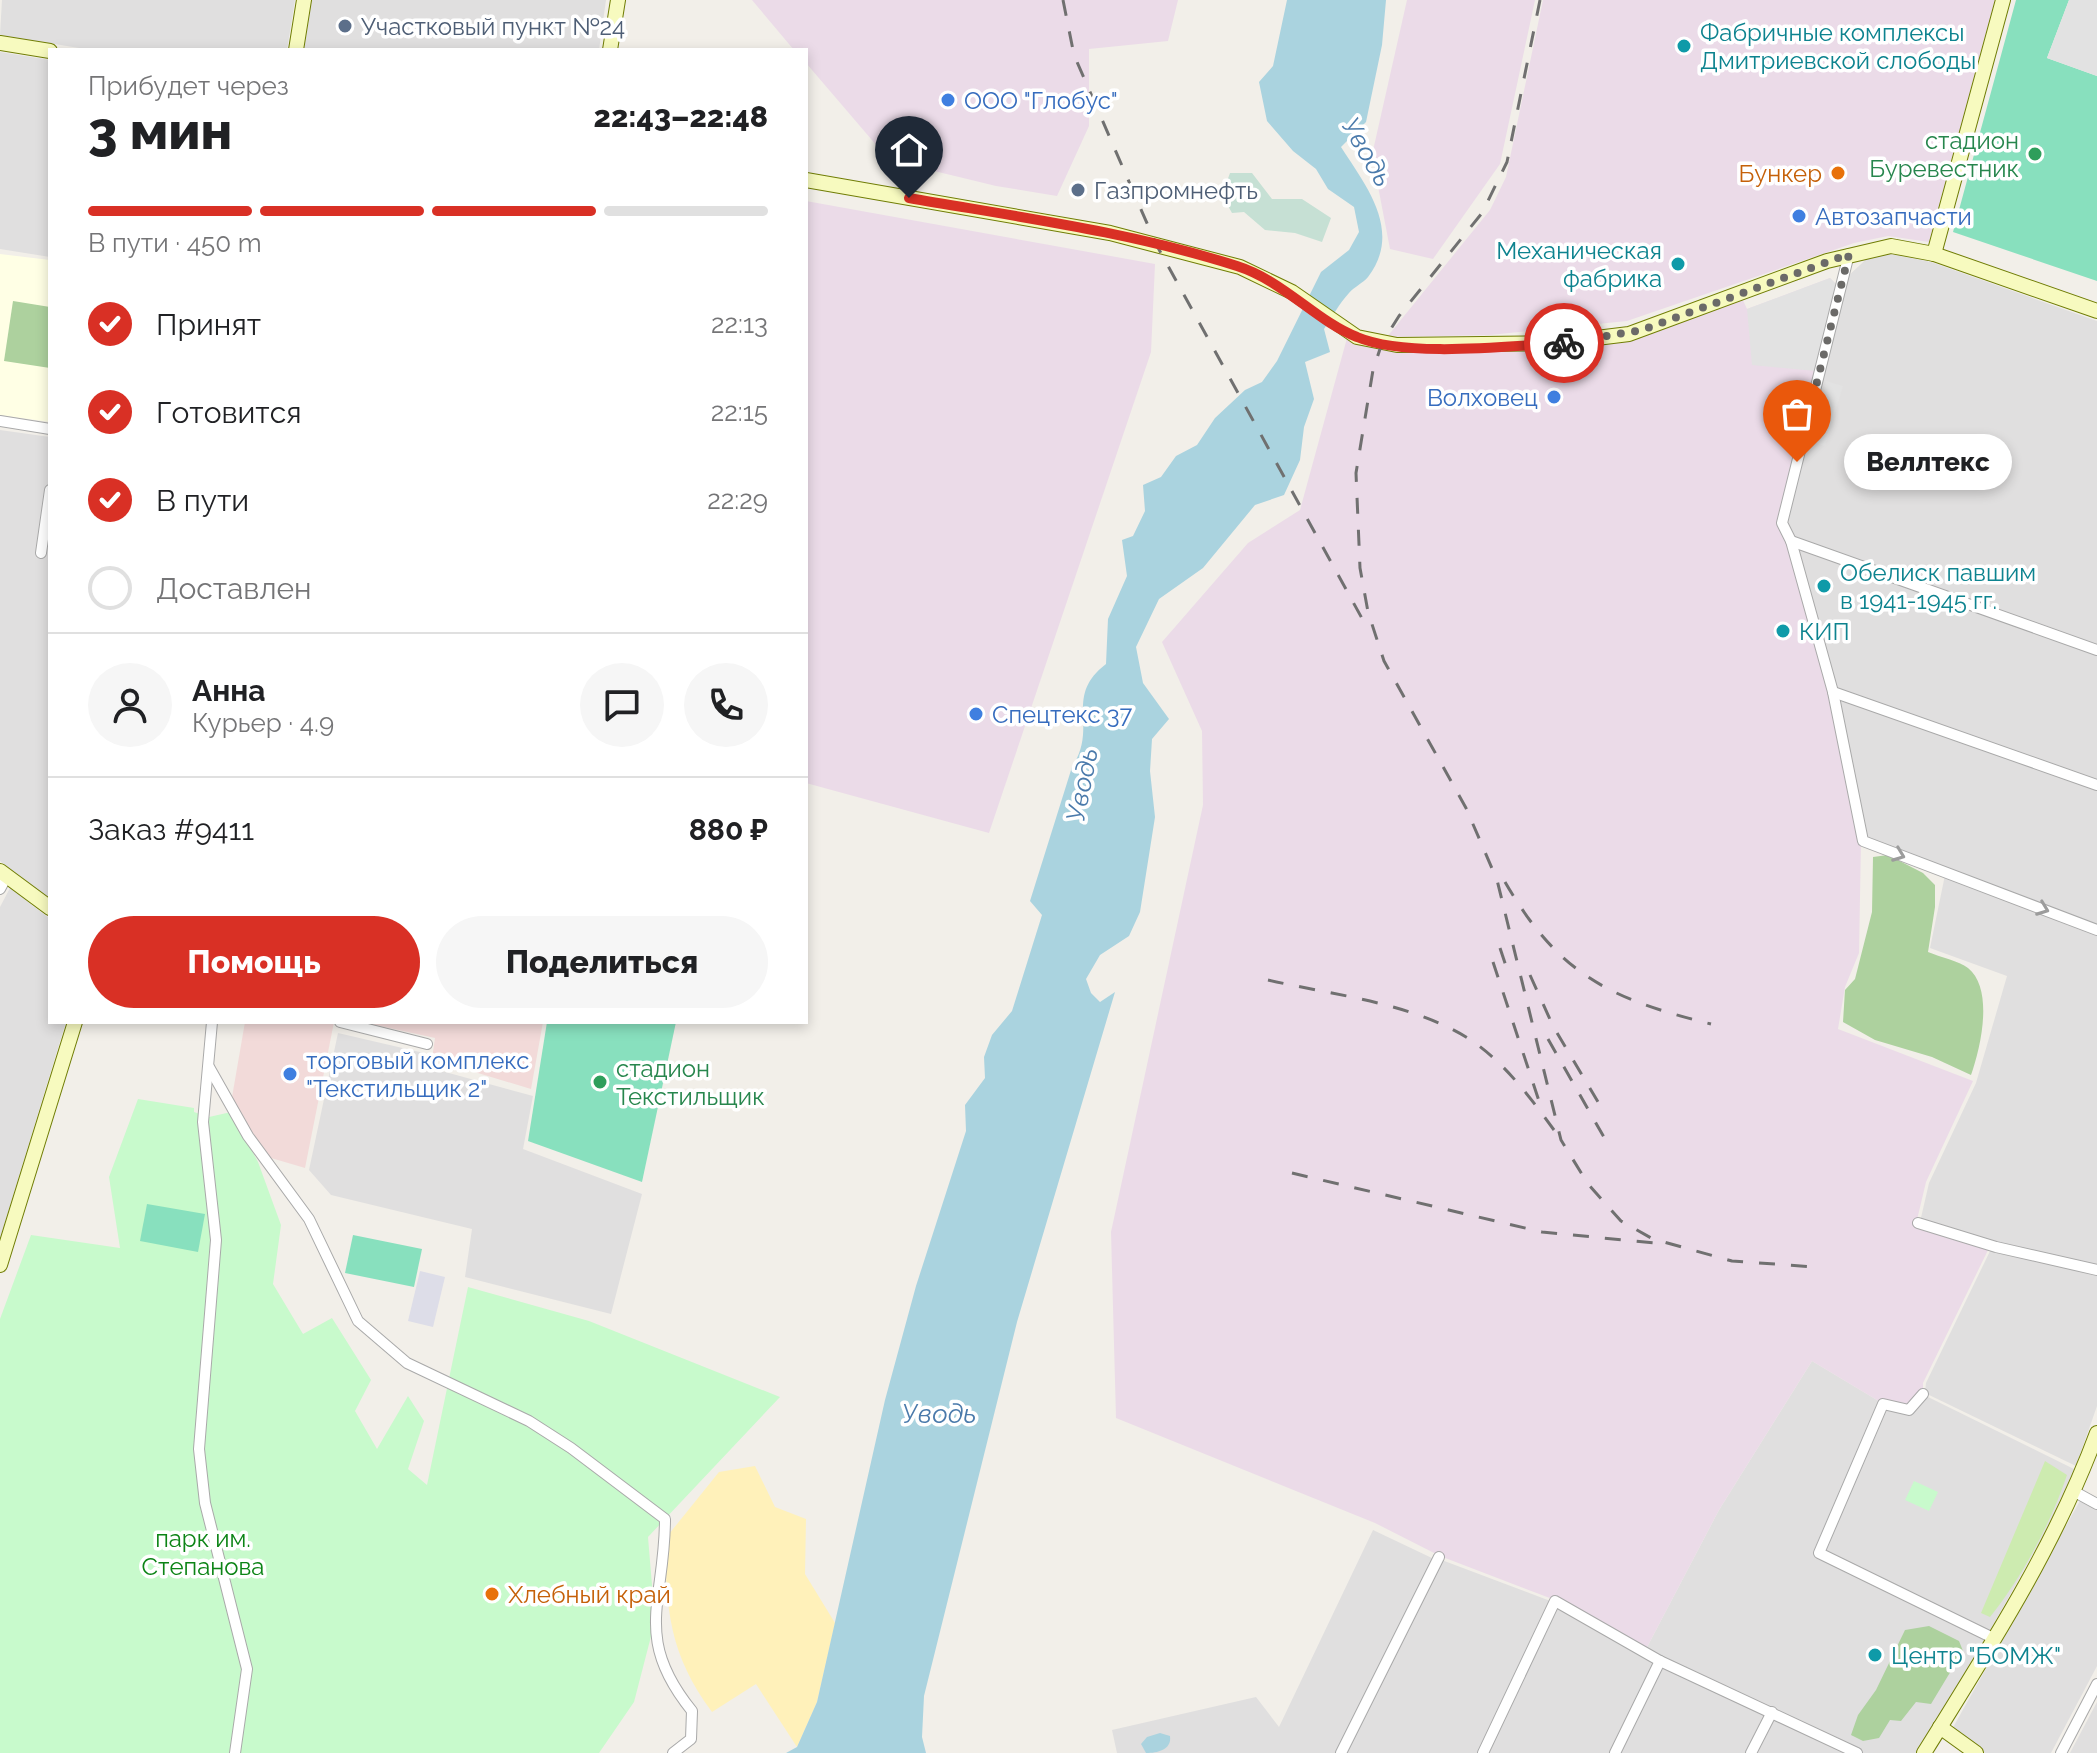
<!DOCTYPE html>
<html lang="ru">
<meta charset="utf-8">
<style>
:root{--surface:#fff;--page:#f6f6f6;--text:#202124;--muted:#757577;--line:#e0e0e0;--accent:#d93025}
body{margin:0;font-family:Raleway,sans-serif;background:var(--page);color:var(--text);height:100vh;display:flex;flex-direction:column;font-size:30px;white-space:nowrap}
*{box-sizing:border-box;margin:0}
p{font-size:26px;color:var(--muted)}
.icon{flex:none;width:44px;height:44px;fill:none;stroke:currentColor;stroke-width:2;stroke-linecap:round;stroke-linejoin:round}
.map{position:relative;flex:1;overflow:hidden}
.drawer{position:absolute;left:48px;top:48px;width:760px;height:976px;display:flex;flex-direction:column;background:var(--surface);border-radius:0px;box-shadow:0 4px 12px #0003}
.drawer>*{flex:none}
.pin{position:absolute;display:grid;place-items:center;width:68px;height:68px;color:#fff;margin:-82px -34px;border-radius:50% 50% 50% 0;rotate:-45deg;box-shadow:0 0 8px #0007}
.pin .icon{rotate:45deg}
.courier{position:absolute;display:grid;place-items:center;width:80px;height:80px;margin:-40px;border:6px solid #d93025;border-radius:50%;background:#fff;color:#222;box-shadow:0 2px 10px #0007}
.bubble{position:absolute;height:56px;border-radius:28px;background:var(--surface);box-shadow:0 4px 12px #0003;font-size:26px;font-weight:800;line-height:56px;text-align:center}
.headline em{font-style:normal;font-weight:800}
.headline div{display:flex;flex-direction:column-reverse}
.headline{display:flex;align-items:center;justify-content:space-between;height:136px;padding:0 40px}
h1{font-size:52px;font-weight:800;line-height:60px}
.bar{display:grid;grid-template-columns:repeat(4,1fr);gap:12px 8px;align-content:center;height:96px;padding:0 40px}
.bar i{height:10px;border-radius:6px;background:var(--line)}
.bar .on{background:var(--accent)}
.bar p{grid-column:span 4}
.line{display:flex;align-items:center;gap:20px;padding:0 40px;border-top:2px solid var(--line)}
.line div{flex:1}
.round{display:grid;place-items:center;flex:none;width:84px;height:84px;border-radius:42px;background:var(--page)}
ol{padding:0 40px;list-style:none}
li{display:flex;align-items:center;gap:24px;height:88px}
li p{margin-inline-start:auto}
li .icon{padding:8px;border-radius:50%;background:var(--accent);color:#fff;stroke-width:4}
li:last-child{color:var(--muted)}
li i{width:44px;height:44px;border:4px solid var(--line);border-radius:50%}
.cta{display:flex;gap:16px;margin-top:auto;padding:16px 40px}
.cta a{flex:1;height:92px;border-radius:48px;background:var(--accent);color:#fff;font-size:32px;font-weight:800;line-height:92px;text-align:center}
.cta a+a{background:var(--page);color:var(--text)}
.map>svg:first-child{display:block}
.residential{fill:#e0dfdf}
.commercial{fill:#f2dad9}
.industrial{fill:#ebdbe8}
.education{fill:#ffffe5}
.grass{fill:#cdebb0}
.forest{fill:#add19e}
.wetland{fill:#c6e0d4}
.sand{fill:#fff1ba}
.park{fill:#c8facc}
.pitch{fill:#88e0be}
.parking{fill:#e2e2e2}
.plaza{fill:#dddde8}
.water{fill:#aad3df}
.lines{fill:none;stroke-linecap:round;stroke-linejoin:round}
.street-casing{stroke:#a9a9a9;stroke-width:12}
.secondary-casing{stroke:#707d05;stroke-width:16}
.street{stroke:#fff;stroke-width:10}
.secondary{stroke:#f7fabf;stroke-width:14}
.rail{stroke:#707070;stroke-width:3;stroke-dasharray:16 16;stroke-linecap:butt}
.oneway{stroke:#9c9c9c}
.done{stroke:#6b6a68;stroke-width:8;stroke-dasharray:0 14.4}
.route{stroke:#d93025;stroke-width:10}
.service-dot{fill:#5c6f8a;stroke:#fff;stroke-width:3}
.culture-dot{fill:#0f9aa8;stroke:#fff;stroke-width:3}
.shop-dot{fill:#3f7fe0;stroke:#fff;stroke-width:3}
.leisure-dot{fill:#2e9e5b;stroke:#fff;stroke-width:3}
.food-dot{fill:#e8710a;stroke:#fff;stroke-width:3}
.labels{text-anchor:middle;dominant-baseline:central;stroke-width:7;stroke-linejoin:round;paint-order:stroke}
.service-label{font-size:24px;fill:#4e5e75;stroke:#fff;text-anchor:start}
.culture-label{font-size:24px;fill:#0d838f;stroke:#fff;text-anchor:start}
.shop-label{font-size:24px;fill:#366cbe;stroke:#fff;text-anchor:start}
.leisure-label{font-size:24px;fill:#27864d;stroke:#fff;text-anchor:end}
.food-label{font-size:24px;fill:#c56008;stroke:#fff;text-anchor:end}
.park-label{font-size:24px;fill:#0c8416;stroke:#fff}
.water-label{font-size:26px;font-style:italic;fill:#4a7aab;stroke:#fff}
</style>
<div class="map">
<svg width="2097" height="1753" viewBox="0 0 2097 1753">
<rect width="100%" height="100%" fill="#f2efe9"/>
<g class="residential">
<path d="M2,0h293l-8,50h-196l-91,-15z"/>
<path d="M312,0h294l-7,50h-295z"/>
<path d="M0,52l50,8v197l-50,-8z"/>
<path d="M1875,251l56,11 166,59v326l-303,-109 -9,-16 61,-244z"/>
<path d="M0,430l50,7v462l-50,-38z"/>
<path d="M1794,545l303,108v130l-263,-92z"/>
<path d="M1835,695l262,91v142l-232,-88z"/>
<path d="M1945,875l152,57v336l-177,-46 9,-39 47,-100 31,-107 -77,-28z"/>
<path d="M10,888l40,31v103h16l-66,216v-331z"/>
<path d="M338,1033l86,20 3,14 106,29 -10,53 119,45 -31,120 -146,-37 7,-48 -141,-34 -22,-25z"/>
<path d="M1992,1247l105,24v135l-21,60 -151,-73 1,-10z"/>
<path d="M1812,1361l70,42 -64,151 169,83 -71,116h-55l-216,-102 74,-141z"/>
<path d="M1924,1395l152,75 -7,20 -81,144 -167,-81 62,-148z"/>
<path d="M2081,1499l16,10v157l-46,87h-66l-34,-22z"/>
<path d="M1373,1530l61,29 -94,194h-223l-5,-23 144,-33 23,30z"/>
<path d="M1439,1559l114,43 -71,151h-139z"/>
<path d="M1555,1603l104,58 -45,92h-130z"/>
<path d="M1661,1662l109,51 -20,40h-133z"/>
<path d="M2097,1702v51h-27z"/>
<path d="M1772,1714l82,39h-101z"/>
</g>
<g class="commercial">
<path d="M245,1022h89l-29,146 -44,-13 -30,-52z"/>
<path d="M362,1022h181l-12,67 -99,-30 3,-21z"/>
</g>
<g class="industrial">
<path d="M752,0h426l-10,41 -79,8v77l-32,70 -61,-10 -107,-26 -83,-97v-13h-12z"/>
<path d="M1407,0h128l-35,164 -67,95 -43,-10 -18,-94z"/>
<path d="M1543,0h452l-66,242 -41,-6 -34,7 -227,78 -137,14 -103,2 103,-127 16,-33z"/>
<path d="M806,201l349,63 -4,88 -162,481 -183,-50z"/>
<path d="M1830,278l9,9 -59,236 9,19 42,150 30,149 -2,112 -14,34 -7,42 135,52 -47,101 -10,42 74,22 -67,137v11l-14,15 -27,-6 -70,-42 -93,149 -74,141 -90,-51 -115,-44 -65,-33 -259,-105 -5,-186 92,-427 -1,-74 -40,-89 86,-99 52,-33 47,-172 45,10 78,3 126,-9 145,-46 6,13z"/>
</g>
<path class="education" d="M0,254l50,6v162l-50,-7z"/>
<path class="grass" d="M2045,1461l22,14c-16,48 -45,102 -77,142l-9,-4z"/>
<g class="forest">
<path d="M13,301l37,6v61l-46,-7z"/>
<path d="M1888,855l35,18 12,12v22l-7,45c12,5 31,9 40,16 26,21 13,79 3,107l-39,-18 -57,-17 -32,-18 2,-32 10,-11 17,-67 1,-55z"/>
<path d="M1929,1626l30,15 4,10 -32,53 -15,-2 -15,19 -11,-1 -11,18 -16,3 -12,-6 7,-20 18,-25 29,-60z"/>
</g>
<path class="wetland" d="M1230,173h22l20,26h30l29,19 -9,24 -27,-9 -30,-3 -21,-18 -12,1 -10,-18z"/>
<path class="sand" d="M755,1466l20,41 31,12 -1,55 30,49 -18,79 -20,45 -41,-63 -44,28c-43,-58 -46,-103 -47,-173l54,-67z"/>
<g class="park">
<path d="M138,1099l56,9v4l15,5 22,-5 27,50 23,63 -8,59 30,50 29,-16 39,62 -16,31 22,38 31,-53 16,25 -16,48 19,16 41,-198 121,34 191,76 -132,140 7,84 -21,81 -35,51h-599v-434l31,-84 89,13 -11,-71z"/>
<path d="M1914,1481l24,11 -9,19 -24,-11z"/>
</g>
<g class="pitch">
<path d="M2016,0h53l-22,58 50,18v205l-144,-49z"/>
<path d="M547,1022h129l-34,160 -114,-41z"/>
<path d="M147,1204l58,10 -7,38 -58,-11z"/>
<path d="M353,1235l69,14 -8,38 -69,-14z"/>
</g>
<g class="parking">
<path d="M2069,0h28v76l-50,-18z"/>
<path d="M1830,278l9,9 -23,84 -64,-6 -5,-56z"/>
<path d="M1826,381l17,5 -18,60 -16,-5z"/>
</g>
<path class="plaza" d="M420,1271l25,6 -12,50 -25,-6z"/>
<g class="water">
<path d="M1287,0h99l-4,45 -16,77 -25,25c25,39 62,84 27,130 -5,6 -14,10 -19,16 -10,11 -17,24 -25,36l6,23 -25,10 9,37 -10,28 -4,33 -16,35 -29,10 -52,63 -44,31 -23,48 7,36 26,36 -17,20 -2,32 5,46 -15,95 -11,24 -29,19 -14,24 5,14 9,9 15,-10 -98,330 -93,374 -2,41 4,16h-140l11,-6 20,-45 68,-302 31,-114 50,-155 -1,-26 20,-27 -1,-21 8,-22 20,-24 30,-96 -12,-14 42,-134c27,-41 -9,-70 34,-103l2,-45 19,-43 -5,-36 11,-4 12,-25 -2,-26 18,-8 15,-21 21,-11 18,-27 30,-28 17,-8 15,-21 44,-89 28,-22 10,-18 -5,-25 -26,-18 -12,-20 -23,-18 -26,-30 -8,-39 14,-16z"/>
<path d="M1160,1733l10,3c2,14 -13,17 -24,17l-5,-9 6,-7z"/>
</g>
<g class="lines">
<g class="street-casing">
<g id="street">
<path d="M1849,254l-67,269 9,18 42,151 30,149 234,89"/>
<path d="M0,421l50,8"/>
<path d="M1791,541l306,109"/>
<path d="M41,553l9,-63"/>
<path d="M1833,692l264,93"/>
<path d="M0,889l7,-13"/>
<path d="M212,1022l-9,100 13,118 -17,209 6,54 42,166 -12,84"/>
<path d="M340,1022l87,22"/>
<path d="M209,1067l39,69 61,83 49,102 49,42 122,58 42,27 94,71c0,83 -33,118 27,192l-1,28 -18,14"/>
<path d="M1918,1223l78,24 101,23"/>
<path d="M1923,1394l-14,16 -26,-6 -64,149 174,85"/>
<path d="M2075,1492l22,12"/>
<path d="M1341,1753l98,-196"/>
<path d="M1483,1753l72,-152 105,60 197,92"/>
<path d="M1615,1753l45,-92"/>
<path d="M1751,1753l21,-41"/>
<path d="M2061,1753l36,-69"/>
</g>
</g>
<g class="secondary-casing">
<g id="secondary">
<path d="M0,43l50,8"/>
<path d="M296,50l8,-50"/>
<path d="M610,50l8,-50"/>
<path d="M806,180l304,53 130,34 52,25 65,45 40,8 159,-2 73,-9 198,-73 64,-15 43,8 163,57"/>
<path d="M1934,254l69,-254"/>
<path d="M0,871l50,37"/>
<path d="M0,1265l75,-243"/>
<path d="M1940,1727l36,26"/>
<path d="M1924,1753c64,-103 131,-206 173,-320"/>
</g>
</g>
<use href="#street" class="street"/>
<use href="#secondary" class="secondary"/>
<g class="rail">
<path d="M1063,0l11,55 82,189 208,378"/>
<path d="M1540,0l-33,162 -25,51 -83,103 -17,27 -9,27 -17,103 4,95 8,44 16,49 82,147 31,72 64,260 27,44 33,37 32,18 79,22 83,6"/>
<path d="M1505,882c54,93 105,117 206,142"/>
<path d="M1500,948l9,27"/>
<path d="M1493,962l47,142"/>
<path d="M1530,975l23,51 51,86"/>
<path d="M1268,980c65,15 140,22 198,57 36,22 64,60 88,93"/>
<path d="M1548,1039l61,107"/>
<path d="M1292,1173l250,59 112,11"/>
</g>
</g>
<defs><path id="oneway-chevron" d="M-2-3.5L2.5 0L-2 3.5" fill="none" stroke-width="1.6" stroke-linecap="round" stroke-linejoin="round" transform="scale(2)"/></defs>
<g class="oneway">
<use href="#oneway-chevron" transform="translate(1899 855) rotate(21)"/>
<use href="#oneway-chevron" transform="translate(2043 909) rotate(21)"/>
</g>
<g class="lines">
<path class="done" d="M1564,343l78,-13 207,-76 -52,208"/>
<path class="route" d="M909,198c109,19 222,34 328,68 47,15 79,55 120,71 50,21 152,9 207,6"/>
</g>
<g class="service-dot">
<circle cx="345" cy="26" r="8"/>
<circle cx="1078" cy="190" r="8"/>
</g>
<g class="culture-dot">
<circle cx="1684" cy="46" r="8"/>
<circle cx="1678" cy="264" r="8"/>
<circle cx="1824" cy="586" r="8"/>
<circle cx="1783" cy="631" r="8"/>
<circle cx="1875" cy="1655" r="8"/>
</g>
<g class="shop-dot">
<circle cx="948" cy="100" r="8"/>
<circle cx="1799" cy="216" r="8"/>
<circle cx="1554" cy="397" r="8"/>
<circle cx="976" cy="714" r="8"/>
<circle cx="290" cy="1074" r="8"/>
</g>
<g class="leisure-dot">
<circle cx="2035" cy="154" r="8"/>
<circle cx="600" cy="1082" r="8"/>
</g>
<g class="food-dot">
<circle cx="1838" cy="173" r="8"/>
<circle cx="492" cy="1594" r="8"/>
</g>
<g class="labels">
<g class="service-label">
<text x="361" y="26">Участковый пункт №24</text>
<text x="1094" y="190">Газпромнефть</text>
</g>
<g class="culture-label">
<text x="1700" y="32">Фабричные комплексы<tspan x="1700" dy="28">Дмитриевской слободы</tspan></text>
<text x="1662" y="250" text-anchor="end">Механическая<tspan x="1662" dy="28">фабрика</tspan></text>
<text x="1840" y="572">Обелиск павшим<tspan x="1840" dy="28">в 1941-1945 гг.</tspan></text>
<text x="1799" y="631">КИП</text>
<text x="1891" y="1655">Центр "БОМЖ"</text>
</g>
<g class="shop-label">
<text x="964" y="100">ООО "Глобус"</text>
<text x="1815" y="216">Автозапчасти</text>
<text x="1538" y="397" text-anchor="end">Волховец</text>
<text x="992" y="714">Спецтекс 37</text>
<text x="306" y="1060">торговый комплекс<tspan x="306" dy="28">"Текстильщик 2"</tspan></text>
</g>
<g class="leisure-label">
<text x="2019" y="140">стадион<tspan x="2019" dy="28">Буревестник</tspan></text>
<text x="616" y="1068" text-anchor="start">стадион<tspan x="616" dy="28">Текстильщик</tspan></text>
</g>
<g class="food-label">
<text x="1822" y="173">Бункер</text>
<text x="508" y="1594" text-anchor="start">Хлебный край</text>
</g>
<g class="park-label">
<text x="203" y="1538">парк им.<tspan x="203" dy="28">Степанова</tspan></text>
</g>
<g class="water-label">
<text transform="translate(1367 152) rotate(60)">Уводь</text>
<text transform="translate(1082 785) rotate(-79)">Уводь</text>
<text x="939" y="1414">Уводь</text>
</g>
</g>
</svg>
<div class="pin" style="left:1797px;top:462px;background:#ea580c"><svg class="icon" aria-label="bag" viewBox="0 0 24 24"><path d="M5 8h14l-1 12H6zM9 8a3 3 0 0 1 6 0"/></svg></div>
<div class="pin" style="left:909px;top:198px;background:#1f2937"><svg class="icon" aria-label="home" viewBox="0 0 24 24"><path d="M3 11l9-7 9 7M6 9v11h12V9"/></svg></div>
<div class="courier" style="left:1564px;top:343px"><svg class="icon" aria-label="bike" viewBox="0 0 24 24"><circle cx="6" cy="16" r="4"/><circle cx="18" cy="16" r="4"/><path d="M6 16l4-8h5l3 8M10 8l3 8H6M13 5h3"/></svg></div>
<div class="bubble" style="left:1844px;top:434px;width:168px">Веллтекс</div>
<section class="drawer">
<div class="headline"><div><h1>3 мин</h1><p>Прибудет через</p></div><em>22:43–22:48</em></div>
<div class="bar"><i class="on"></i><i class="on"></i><i class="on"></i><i></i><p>В пути · 450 m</p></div>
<ol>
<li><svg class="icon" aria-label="check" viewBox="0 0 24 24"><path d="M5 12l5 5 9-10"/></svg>Принят<p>22:13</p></li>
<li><svg class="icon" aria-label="check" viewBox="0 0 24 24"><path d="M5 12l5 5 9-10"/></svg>Готовится<p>22:15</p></li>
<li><svg class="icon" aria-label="check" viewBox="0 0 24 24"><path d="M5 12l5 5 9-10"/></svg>В пути<p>22:29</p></li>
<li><i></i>Доставлен</li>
</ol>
<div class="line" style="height:144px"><a class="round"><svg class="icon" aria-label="person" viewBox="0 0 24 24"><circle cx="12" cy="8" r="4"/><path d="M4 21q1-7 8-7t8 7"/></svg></a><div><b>Анна</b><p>Курьер · 4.9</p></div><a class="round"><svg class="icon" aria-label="chat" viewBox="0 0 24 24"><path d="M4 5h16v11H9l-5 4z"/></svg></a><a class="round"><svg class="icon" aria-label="phone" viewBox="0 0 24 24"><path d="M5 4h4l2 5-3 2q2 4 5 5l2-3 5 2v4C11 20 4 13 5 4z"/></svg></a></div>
<div class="line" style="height:104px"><div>Заказ #9411</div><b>880 ₽</b></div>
<div class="cta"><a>Помощь</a><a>Поделиться</a></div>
</section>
</div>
